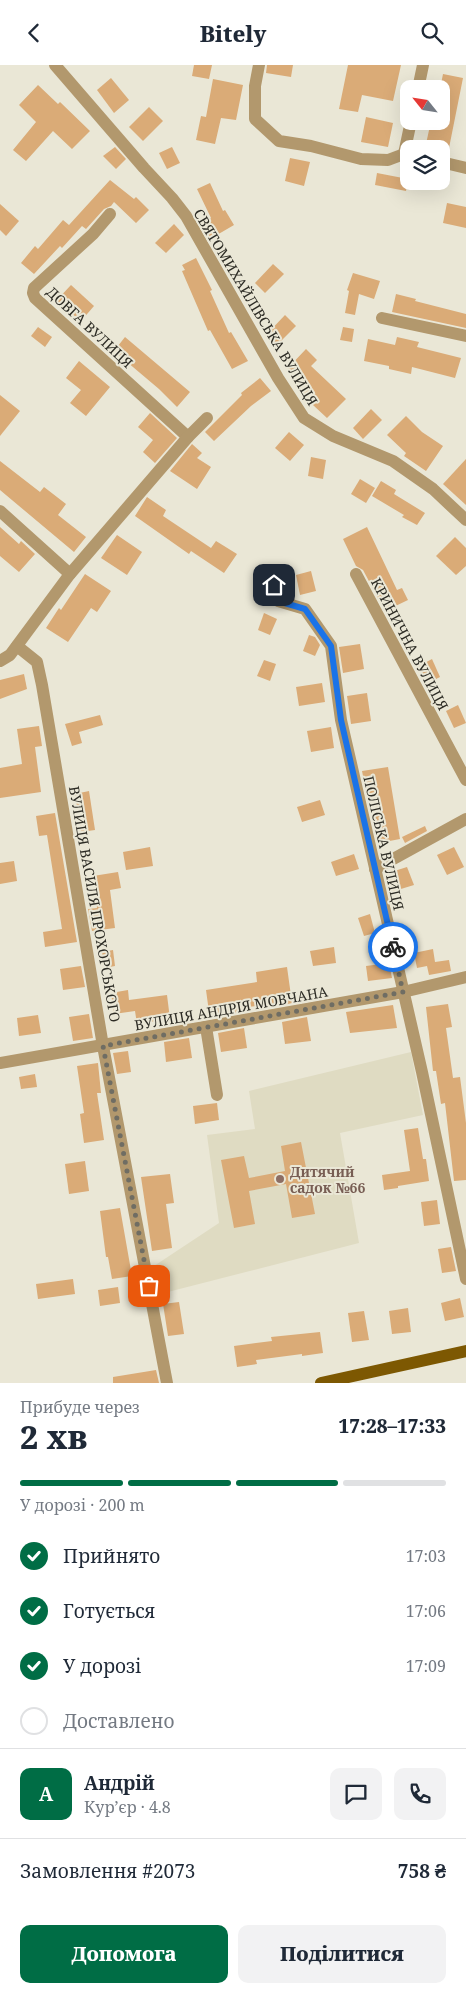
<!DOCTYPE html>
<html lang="uk">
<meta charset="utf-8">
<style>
:root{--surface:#fff;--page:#f2f2f3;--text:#1f2937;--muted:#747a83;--line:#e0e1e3;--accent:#006d45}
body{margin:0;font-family:"Noto Serif",serif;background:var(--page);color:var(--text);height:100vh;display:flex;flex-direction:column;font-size:19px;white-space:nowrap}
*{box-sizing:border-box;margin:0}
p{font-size:16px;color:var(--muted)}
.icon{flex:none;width:28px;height:28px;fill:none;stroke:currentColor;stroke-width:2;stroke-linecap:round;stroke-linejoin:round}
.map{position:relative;height:1318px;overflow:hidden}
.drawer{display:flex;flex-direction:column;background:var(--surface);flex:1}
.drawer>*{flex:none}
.needle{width:32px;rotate:300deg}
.buttons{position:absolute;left:400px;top:15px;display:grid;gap:10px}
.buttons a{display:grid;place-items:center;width:50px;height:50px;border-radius:10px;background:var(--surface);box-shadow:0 5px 20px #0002;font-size:25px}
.pin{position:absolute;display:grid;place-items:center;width:42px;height:42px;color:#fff;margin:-21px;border-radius:10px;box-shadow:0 2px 8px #0006}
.courier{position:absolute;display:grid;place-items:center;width:50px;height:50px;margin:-25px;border:4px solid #1a73e8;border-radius:50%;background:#fff;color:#222;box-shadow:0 1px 6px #0007}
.summary em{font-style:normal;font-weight:800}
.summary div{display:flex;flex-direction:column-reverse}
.summary{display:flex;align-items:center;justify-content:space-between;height:85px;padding:0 20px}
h1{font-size:32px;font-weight:800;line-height:38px}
.bar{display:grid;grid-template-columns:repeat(4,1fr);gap:8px 5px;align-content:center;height:60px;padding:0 20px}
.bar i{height:6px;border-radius:4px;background:var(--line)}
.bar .active{background:var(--accent)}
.bar p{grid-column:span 4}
.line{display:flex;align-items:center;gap:12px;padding:0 20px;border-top:1px solid var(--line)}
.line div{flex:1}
.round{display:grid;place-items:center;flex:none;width:52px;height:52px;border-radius:10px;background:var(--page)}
ol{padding:0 20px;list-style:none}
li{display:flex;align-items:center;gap:15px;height:55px}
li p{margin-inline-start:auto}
li .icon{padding:5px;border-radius:50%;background:var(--accent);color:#fff;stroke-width:4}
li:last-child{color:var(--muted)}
li i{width:28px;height:28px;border:2px solid var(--line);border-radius:50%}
.action{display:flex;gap:10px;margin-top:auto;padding:10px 20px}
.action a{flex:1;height:58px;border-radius:10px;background:var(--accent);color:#fff;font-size:20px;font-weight:800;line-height:58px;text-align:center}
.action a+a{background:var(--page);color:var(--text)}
header{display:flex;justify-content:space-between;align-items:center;height:65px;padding:0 20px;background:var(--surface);font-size:22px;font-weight:800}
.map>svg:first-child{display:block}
.built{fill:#dfdbc2}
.building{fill:#daab77}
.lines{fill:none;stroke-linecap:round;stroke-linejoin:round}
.minor{stroke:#b2986d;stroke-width:12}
.major{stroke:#7d5802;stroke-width:12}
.done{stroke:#6f6d63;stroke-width:5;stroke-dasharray:0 9}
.route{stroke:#1a73e8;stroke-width:6}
.education-dot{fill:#8d6e63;stroke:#eae7d6;stroke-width:2}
.labels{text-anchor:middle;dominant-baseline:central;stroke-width:4;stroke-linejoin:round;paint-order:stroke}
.street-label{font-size:14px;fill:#2d2c25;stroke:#eae7d6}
.education-label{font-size:14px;font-weight:bold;fill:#785e54;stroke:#eae7d6;text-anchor:start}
</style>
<header><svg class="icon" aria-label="back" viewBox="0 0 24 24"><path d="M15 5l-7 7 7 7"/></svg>Bitely<svg class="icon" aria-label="search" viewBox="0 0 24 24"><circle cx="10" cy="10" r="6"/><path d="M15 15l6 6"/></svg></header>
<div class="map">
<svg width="466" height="1318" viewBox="0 0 466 1318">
<rect width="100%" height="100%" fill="#eae7d6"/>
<path class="built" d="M411,987l12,63 -83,18 19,110 -199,51 -6,-28 65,-43 -12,-88 48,-6 -6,-38z"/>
<g class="building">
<path d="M194,0h18l-3,14 -17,-3z"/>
<path d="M267,0h26l-2,12 -25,-4z"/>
<path d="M348,0h53l-8,36 -31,-6 -4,17 -19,-3z"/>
<path d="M443,9l20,4 -14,70 -23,-4 5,-23h10v-32h-1z"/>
<path d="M111,13l18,22 -15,13 -17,-23z"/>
<path d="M213,14l30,6 -7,35 -15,-2 -6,26 -19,-4 5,-24 5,1z"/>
<path d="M38,20l20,19 2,-2 30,29 -18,18 -19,-18 -27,30 -13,-11 23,-28 -17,-17z"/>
<path d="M149,42l14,14 -20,20 -14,-14z"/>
<path d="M366,52l27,6 -5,24 -27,-5z"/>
<path d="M115,82l11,12 -10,10 -13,-13z"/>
<path d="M172,82l8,16 -13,6 -8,-16z"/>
<path d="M290,93l20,4 -6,24 -19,-5z"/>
<path d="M377,108l31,6 -2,12 -31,-6z"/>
<path d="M110,115l24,19 2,-2 13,13 -13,13 -22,-21 -3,4 -7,3 -18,20 -4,-3 -20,22 -2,-2 -26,28 -13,-11 14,-17 3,3 25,-29 6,5z"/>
<path d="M210,118l13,28 2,-1 9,15 -24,14 -8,-15 9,-6 -14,-29z"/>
<path d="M447,138l19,4v21l-23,-5z"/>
<path d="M0,139l19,17 -13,15 -6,-6z"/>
<path d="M174,159l10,11 -18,18 -11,-10z"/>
<path d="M196,193l16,32 -2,1 19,42 2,-1 17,29 -16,8 -22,-39 -2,1 -26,-60 3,-1 -3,-5z"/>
<path d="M273,199l11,10 -19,19 -10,-10z"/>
<path d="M353,208l27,8 -6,18 -15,-5 -4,21 -10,-2 4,-22 -2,-1z"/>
<path d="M71,220l23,21 -13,15 -25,-20z"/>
<path d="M396,229l20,5 -1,2 51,13v14l-74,-16z"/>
<path d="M285,250l11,11 -19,19 -10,-11z"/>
<path d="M38,262l14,10 -7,10 -14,-11z"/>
<path d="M343,262l11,2 -2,13 -12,-2z"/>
<path d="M125,272l65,55 -13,15 -18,-18 -45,-38z"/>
<path d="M397,272l22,5 -2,5 44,11 -6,20 -43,-11 -1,7 -22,-5v-3l-25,-5 4,-22 27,6z"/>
<path d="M306,284l11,11 -6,6 35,33 -19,19 -28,-26 6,-7 -17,-17z"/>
<path d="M79,296l31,26 -24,29 -16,-13 11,-13 -15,-12z"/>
<path d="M260,313l11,13 -20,15 -37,35 -9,-9 37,-37 -1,-2z"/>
<path d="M0,330l20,16 -20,25z"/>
<path d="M371,344l11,11 -19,19 -10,-11z"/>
<path d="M150,348l27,25 -22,25 -12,-11 10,-12 -15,-13z"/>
<path d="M406,351l16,16 21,14 -17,25 -22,-15 2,-3 -19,-18z"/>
<path d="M289,367l15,13 -14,16 -15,-13z"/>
<path d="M192,379l10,9 -5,5 14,9 -14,22 -27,-18z"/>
<path d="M311,392l15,3 -3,19 -15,-3z"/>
<path d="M466,394v46l-23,-21z"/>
<path d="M0,396l40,31 4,-5 22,17 -8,11 28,22 -12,15 -74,-62z"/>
<path d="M360,414l15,9 -9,15 -15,-9z"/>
<path d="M381,416l15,9 -2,4 31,19 -8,12 -15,-8 2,-2 -32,-19z"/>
<path d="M147,432l19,13 -3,6 48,32 5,-7 21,13 -13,19 -33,-22 -2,3 -54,-38z"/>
<path d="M0,462l19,17 2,-3 14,13 -16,18 -19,-16z"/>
<path d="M367,462l30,63 5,-2 6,12 -23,11 -22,-41 -7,-4 -13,-27z"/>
<path d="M117,470l25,17 -15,23 -26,-17z"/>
<path d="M455,472l11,11v18l-10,9 -20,-19z"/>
<path d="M311,506l5,20 -16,4 -4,-20z"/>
<path d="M85,509l26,17 -14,21 -6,-4 -23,34 -22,-14 13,-20 2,2z"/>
<path d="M264,548l13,6 -7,16 -12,-5z"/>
<path d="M309,570l6,2 5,8 -5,11 -12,-5z"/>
<path d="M360,579l4,25 -21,4 -4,-26z"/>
<path d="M432,594l8,18 -12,6 -9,-17z"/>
<path d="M264,595l12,4 -6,17 -13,-5z"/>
<path d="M24,609l3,15 -27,10v-19z"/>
<path d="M322,618l3,19 -26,4 -3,-19z"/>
<path d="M367,628l4,28 -20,3 -4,-28z"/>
<path d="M458,640l8,18 -12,5 -8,-17z"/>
<path d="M100,650l3,10 -24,7 3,11 -10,3 -7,-22z"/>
<path d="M39,661l3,20 -7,1 6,45 -41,6v-30l22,-4 -5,-35z"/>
<path d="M331,662l3,21 -23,4 -4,-21z"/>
<path d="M388,702l12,72 -21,4 -6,-43 -5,1 -6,-30z"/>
<path d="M89,726l6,39 -14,2 -6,-38z"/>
<path d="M320,735l5,15 -23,7 -5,-15z"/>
<path d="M55,748l22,129 -32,5 -2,-15 19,-3 -15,-94 -8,1 -3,-20z"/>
<path d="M425,761l2,5 -22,12 -3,-6z"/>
<path d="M150,782l3,19 -27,4 -3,-18z"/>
<path d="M454,782l10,20 -17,8 -10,-20z"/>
<path d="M354,789l5,15 -23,7 -5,-14z"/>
<path d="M14,796l3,20 -17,3v-21z"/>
<path d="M407,802l7,18 -23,7 -6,-18z"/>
<path d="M118,807l3,16 -11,2 5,38 -23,3 -4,-22 9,-1 -4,-32z"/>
<path d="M370,849l5,19 -11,3 -6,-18z"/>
<path d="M334,882l2,16 -23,3 -3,-15z"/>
<path d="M433,884l2,13 14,-2 2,11 -22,4 -2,-9 -10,2 -3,-15z"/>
<path d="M113,885l2,16 -11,2 -2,-16z"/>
<path d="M389,898l3,15 -24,3 -2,-15z"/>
<path d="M81,901l4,21 -22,3 -3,-21z"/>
<path d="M287,902l5,36 -13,3v-3l-38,5 1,4 -26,5 -1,-6 -6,1 -3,-22 51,-8 -1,-10z"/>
<path d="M128,925l1,10 38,-5 3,24 -33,5 -2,-13 -21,3 -3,-21z"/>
<path d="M448,939l4,23 -6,1 7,50 7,-1 6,46v57l-12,1 -9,-78 -4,1 -5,-33h-3l-7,-64z"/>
<path d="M393,940l4,23 -47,5 -4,-21z"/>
<path d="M89,949l4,24 -20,3 -4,-24z"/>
<path d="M38,950l3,18 -22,3 -2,-18z"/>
<path d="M307,952l4,24 -26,3 -3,-22z"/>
<path d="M244,963l3,20 -26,4 -3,-19z"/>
<path d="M189,973l3,20 -26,4 -2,-20z"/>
<path d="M128,986l3,21 -14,2 -4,-21z"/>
<path d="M98,998l3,30h-4l7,47 -20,3 -4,-29 4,-1 -7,-47z"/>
<path d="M35,1009l2,13 -16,2 -2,-12z"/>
<path d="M217,1038l2,17 -24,4 -2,-18z"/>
<path d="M418,1063l5,31h3l3,22 -31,5v2l-14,2 -2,-15 28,-4 -6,-41z"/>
<path d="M301,1077l14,72 -23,4 -6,-34 -37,7 6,33 -21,4 -13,-68 23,-4 5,22 36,-7 -4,-25z"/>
<path d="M85,1096l4,30 -20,3 -4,-30z"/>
<path d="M170,1109l4,29 -8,1 6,44 -20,3 -11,-74z"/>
<path d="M437,1135l3,24 -16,2 -3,-24z"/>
<path d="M120,1143l12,68 -20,3 -4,-22h-2l-6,-46z"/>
<path d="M451,1182l5,24 -14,2 -4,-24z"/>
<path d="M73,1214l2,15 -37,5 -2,-15z"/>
<path d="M118,1222l2,16 -20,3 -2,-16z"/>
<path d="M460,1233l4,19 -19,4 -4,-18z"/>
<path d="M179,1237l5,32 -16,2 -5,-32z"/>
<path d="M408,1243l3,24 -19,2 -3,-23z"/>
<path d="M364,1246l5,29 -17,2 -4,-29z"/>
<path d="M320,1267l3,21 -21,3v-2l-46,6 1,4 -20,3 -3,-21 38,-5 -1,-4z"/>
<path d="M156,1305l3,13h-46v-6z"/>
</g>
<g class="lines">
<g class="minor">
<path d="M55,0l89,103 28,30 14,18 92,162 26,40 29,18 60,25 40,28 33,31"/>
<path d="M259,0l-4,21v33l24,22 32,5 50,13 27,1 16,-6 5,1"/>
<path d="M418,24l5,-24"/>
<path d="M404,89l7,-33"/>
<path d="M441,97l25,6"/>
<path d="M110,149l-17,20 -59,54 -1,5 2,5 153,139"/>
<path d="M382,253l84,18"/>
<path d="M0,446l70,63"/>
<path d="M356,509l110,206"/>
<path d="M274,520l4,16 27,8 26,37 10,74 81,352 44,207"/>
<path d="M17,581l20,16 5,23 61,361 64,337"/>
<path d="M0,596l10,-6 60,-81 118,-137 19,-19"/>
<path d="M375,804l91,-50"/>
<path d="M206,962l11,68"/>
<path d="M0,998l403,-71 63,-15"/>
</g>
<path class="major" d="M321,1318l145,-32"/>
</g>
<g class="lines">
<path class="done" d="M149,1221l-46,-240 300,-54 -10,-45"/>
<path class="route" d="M274,520l4,16 27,8 26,37 10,74 52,227"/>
</g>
<circle class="education-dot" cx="280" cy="1114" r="5"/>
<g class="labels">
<g class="street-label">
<text transform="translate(256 242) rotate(59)">СВЯТОМИХАЙЛІВСЬКА ВУЛИЦЯ</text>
<text transform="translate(90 262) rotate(43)">ДОВГА ВУЛИЦЯ</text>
<text transform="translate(410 579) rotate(62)">КРИНИЧНА ВУЛИЦЯ</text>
<text transform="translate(384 778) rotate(77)">ПОЛІСЬКА ВУЛИЦЯ</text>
<text transform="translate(95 839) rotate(80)">ВУЛИЦЯ ВАСИЛЯ ПРОХОРСЬКОГО</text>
<text transform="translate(231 943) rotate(-10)">ВУЛИЦЯ АНДРІЯ МОВЧАНА</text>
</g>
<g class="education-label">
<text x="290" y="1106">Дитячий<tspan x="290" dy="16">садок №66</tspan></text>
</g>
</g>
</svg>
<div class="buttons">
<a><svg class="needle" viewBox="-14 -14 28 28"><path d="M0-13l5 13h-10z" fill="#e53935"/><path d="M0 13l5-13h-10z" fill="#747a83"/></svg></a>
<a><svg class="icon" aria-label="layers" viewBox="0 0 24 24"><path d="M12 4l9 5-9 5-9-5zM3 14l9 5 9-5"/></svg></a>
</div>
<div class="pin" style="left:149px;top:1221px;background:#ea580c"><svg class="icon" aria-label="bag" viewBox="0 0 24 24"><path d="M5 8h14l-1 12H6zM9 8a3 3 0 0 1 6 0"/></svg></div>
<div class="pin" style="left:274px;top:520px;background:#1f2937"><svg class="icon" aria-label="home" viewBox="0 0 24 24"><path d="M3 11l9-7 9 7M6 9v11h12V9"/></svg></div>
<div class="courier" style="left:393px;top:882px"><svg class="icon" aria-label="bike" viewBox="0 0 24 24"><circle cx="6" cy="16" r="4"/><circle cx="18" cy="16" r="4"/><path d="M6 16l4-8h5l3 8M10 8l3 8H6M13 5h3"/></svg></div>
</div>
<section class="drawer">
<div class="summary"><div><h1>2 хв</h1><p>Прибуде через</p></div><em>17:28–17:33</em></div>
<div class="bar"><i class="active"></i><i class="active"></i><i class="active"></i><i></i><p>У дорозі · 200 m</p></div>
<ol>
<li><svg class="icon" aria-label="check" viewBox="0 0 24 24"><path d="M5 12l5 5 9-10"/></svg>Прийнято<p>17:03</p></li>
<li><svg class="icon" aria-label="check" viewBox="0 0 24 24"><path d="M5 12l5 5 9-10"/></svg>Готується<p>17:06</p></li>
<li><svg class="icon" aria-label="check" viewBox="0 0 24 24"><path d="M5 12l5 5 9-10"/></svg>У дорозі<p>17:09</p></li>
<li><i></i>Доставлено</li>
</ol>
<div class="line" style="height:90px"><b class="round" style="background:var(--accent);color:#fff">А</b><div><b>Андрій</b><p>Кур’єр · 4.8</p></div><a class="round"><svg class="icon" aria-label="chat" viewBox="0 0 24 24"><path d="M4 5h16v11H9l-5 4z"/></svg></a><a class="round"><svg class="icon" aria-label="phone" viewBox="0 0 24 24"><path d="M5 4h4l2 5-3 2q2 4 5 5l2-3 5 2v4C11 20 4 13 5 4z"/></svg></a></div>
<div class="line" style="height:65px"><div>Замовлення #2073</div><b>758 ₴</b></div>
<div class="action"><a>Допомога</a><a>Поділитися</a></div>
</section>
